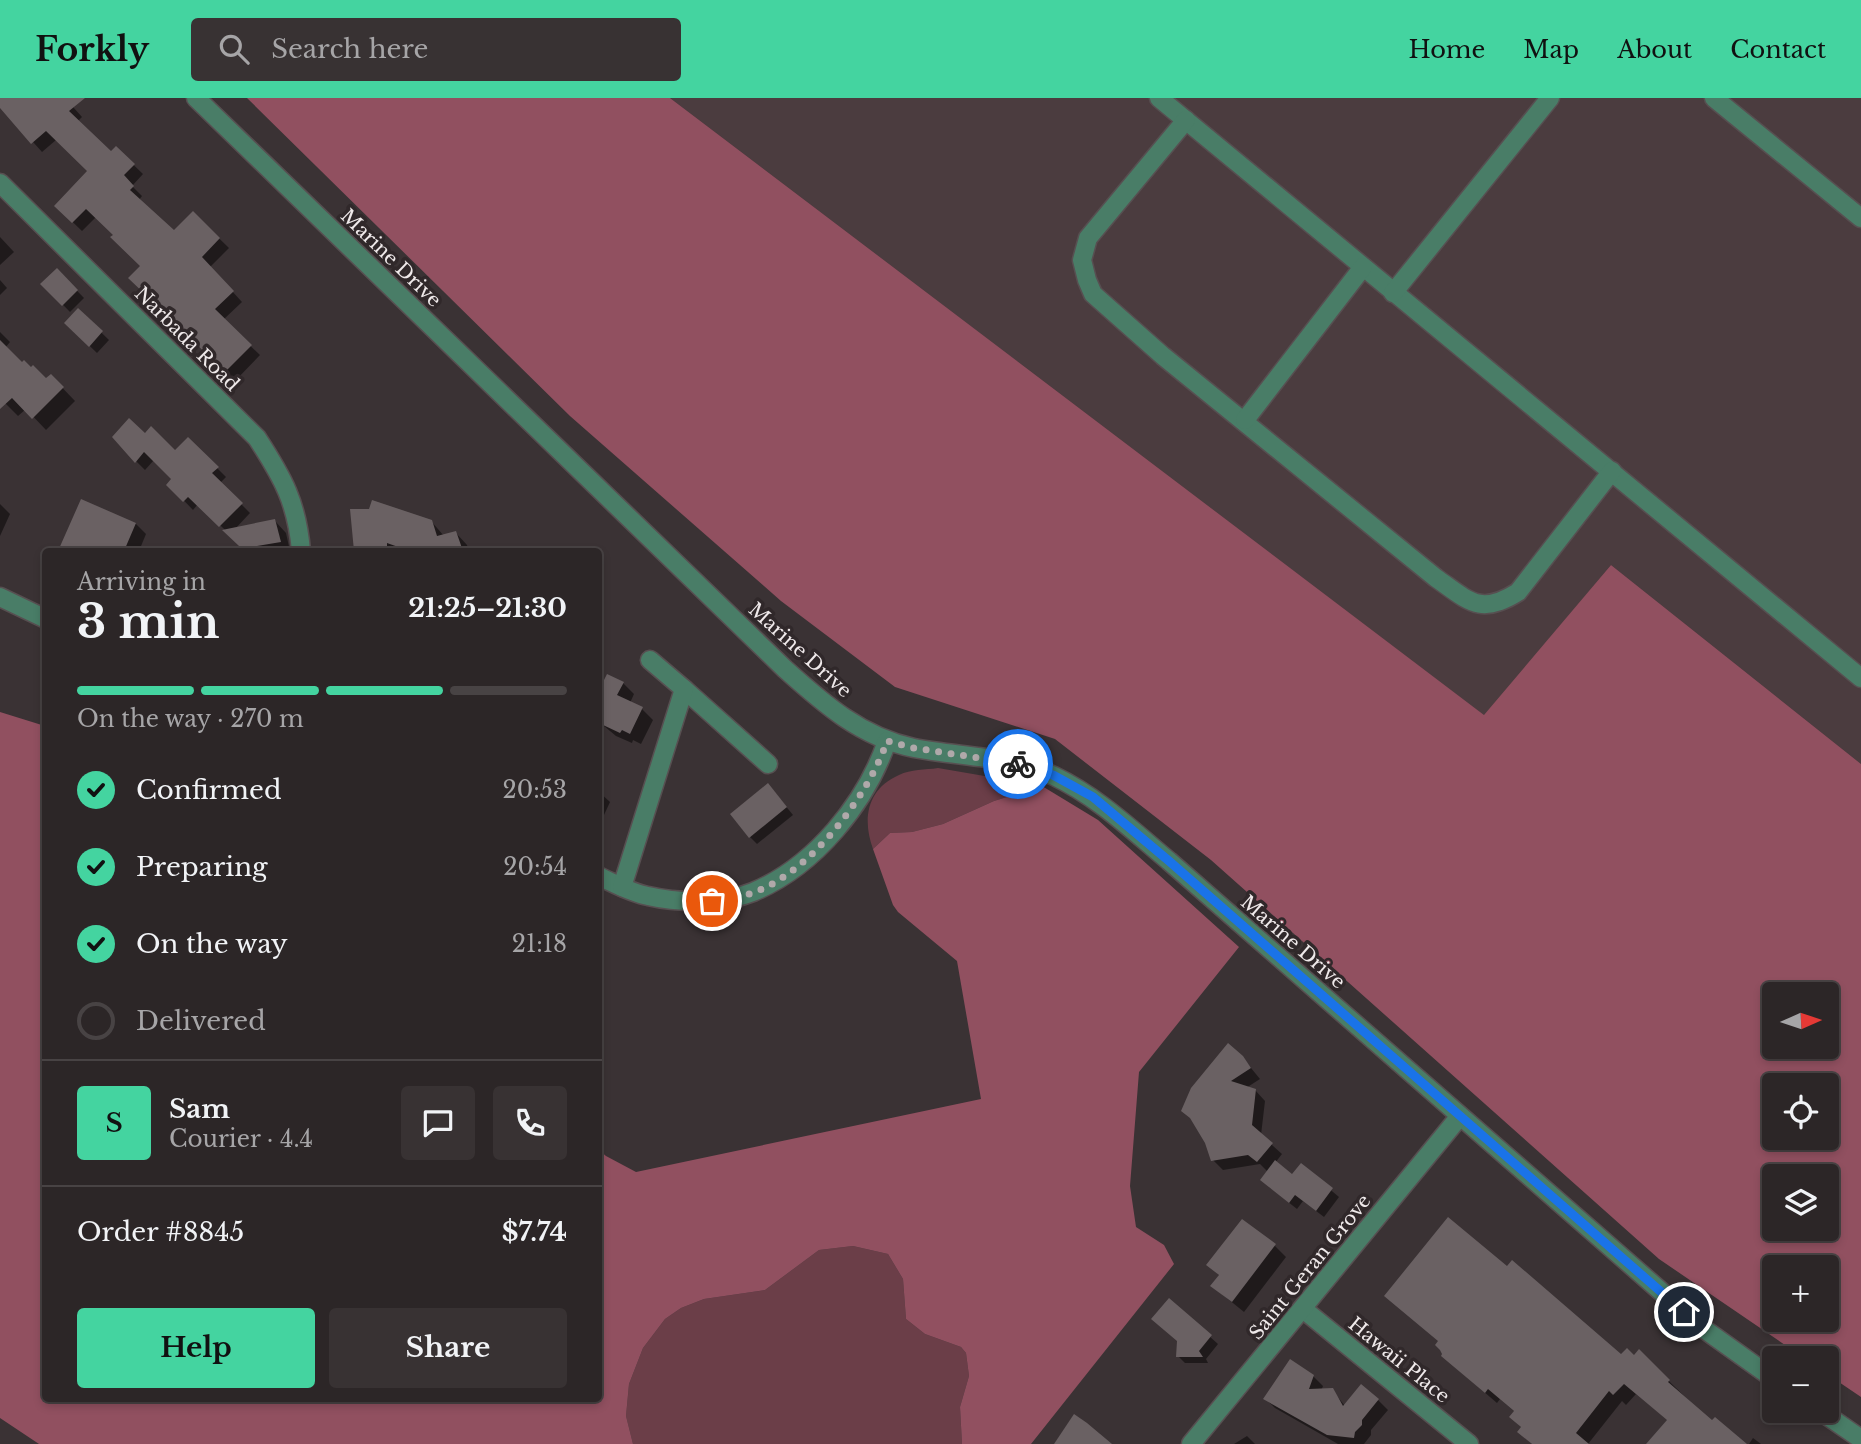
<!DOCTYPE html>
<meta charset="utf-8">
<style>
:root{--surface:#2c2627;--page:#383233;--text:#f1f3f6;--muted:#a6a5a7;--line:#484344;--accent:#44d4a0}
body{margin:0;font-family:"Libre Baskerville",serif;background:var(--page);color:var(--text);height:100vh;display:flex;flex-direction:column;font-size:26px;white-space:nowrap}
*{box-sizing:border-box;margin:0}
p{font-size:23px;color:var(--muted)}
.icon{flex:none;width:38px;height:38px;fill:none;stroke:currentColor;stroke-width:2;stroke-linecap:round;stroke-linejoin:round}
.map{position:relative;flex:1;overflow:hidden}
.panel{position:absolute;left:42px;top:450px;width:560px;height:854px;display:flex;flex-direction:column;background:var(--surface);border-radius:7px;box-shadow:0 4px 10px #0003,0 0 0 2px var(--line)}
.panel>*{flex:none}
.needle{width:46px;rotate:87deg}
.tools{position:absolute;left:1762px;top:884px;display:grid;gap:14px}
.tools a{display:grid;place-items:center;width:77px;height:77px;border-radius:7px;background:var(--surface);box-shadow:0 4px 10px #0003,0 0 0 2px var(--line);font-size:35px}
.pin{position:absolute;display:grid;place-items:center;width:60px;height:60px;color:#fff;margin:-30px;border:4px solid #fff;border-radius:50%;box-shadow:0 2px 7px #0007}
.courier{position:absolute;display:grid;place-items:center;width:70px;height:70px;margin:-35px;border:5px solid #1a73e8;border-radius:50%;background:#fff;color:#222;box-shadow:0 2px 9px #0007}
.head em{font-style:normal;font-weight:700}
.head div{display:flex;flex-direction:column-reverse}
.head{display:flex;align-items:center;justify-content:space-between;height:119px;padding:0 35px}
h1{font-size:46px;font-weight:700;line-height:52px}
.bar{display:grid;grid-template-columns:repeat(4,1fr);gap:10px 7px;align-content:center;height:84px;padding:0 35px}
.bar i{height:9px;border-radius:5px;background:var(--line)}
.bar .on{background:var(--accent)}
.bar p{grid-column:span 4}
.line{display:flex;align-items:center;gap:18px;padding:0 35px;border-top:2px solid var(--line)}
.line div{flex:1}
.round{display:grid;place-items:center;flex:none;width:74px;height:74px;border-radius:7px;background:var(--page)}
ol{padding:0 35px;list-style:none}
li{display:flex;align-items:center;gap:21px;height:77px}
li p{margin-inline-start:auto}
li .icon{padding:7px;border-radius:50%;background:var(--accent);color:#111;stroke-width:4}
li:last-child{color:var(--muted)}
li i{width:38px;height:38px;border:4px solid var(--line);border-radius:50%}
.primary-button{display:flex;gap:14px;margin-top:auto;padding:14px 35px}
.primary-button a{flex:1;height:80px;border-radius:7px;background:var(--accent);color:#111;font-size:28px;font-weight:700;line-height:80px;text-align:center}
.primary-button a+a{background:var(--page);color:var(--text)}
header{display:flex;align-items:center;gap:42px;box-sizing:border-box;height:98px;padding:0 35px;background:var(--accent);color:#111}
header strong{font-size:33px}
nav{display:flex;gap:38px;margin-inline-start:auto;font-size:24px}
.search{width:490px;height:63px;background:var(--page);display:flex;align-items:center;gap:18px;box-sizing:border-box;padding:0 24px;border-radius:7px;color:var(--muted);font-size:26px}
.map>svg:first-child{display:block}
.built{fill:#4b3c3f}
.green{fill:#6b3e48}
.forest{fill:#915060;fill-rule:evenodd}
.shadow{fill:#0007}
.building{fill:#6a6163}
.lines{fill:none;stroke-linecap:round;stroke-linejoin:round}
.minor-casing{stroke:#574f51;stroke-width:21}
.minor{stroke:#497d67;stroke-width:18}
.done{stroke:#b0a9aa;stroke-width:7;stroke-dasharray:0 12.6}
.route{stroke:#1a73e8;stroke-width:9}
.labels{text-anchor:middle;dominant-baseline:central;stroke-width:7;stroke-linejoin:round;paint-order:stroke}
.street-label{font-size:19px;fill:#efe9ea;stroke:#30282a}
</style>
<header>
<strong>Forkly</strong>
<div class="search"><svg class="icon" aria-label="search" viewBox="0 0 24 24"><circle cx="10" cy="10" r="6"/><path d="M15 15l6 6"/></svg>Search here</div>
<nav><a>Home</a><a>Map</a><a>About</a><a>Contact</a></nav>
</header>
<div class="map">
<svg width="1861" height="1346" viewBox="0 0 1861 1346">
<rect width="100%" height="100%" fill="#3a3234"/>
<path class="built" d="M670,0h1191v666l-250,-199 -126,151z"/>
<g class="green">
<path d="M938,670l104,18 -48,15 -51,23 -31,8 -22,1 -17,16c-11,-30 -6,-60 26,-74 12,-6 26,-5 39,-7z"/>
<path d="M853,1148l35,8 15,25 3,40 19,15 36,13 5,6 3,23 -9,31 2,37h-329l-7,-28 3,-32 14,-36 22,-29 16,-11 23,-9 61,-9 54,-40z"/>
</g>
<g class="forest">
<path d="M247,0h423l814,617 127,-150 250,199v633l-34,-23v-16h-23l-145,-99 -448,-399 -156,-121 -160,-52 -114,-86 -211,-185zM1827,896v52h-53v-52zM1774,987h53v53h-53zM1774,1078h53v52h-53zM1774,1169h53v53h-53z"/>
<path d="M0,614l45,14 1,672h552l1,-248 7,6 30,16 345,-73 -24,-138 -59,-49 -5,-7 -20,-56 17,-16 22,-1 31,-8 51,-23 48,-15 56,34 141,127 -100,125 -9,114 6,41 28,18 10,19 -143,180h-69l-2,-37 9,-31 -3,-23 -5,-6 -36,-13 -19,-15 -3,-40 -15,-25 -35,-8 -34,4 -54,40 -61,9 -23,9 -16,11 -22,29 -14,36 -3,32 7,28h-594l-39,-26z"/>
</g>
<g class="shadow">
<path d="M0,0h65l17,19 -4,4 33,32 5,-5 27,26 -11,12 10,10 -3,4 35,33 19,-20 36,35 -19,19 32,35 -19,18 37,35 -25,26 -75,-78 -1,2 -28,-27 11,-12 -27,-31 -19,-18 -14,14 -26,-25 33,-35 -33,-31 -14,12 -42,-47z"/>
<path d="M0,139l14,15 -14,13z"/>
<path d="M57,172l27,28 -14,14 -27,-28z"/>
<path d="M0,182l7,8 -7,7z"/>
<path d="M78,212l31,30 -12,13 -31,-30z"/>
<path d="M0,234l10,10 -5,6 17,16 24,16 5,-4 24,25 -29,29 -20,-21 -8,7 -18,-18z"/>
<path d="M145,337l30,17 13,-13 38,38 -6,6 30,30 -15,16 40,-8 11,12 4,18h-43l-49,-47 -5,6 -25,-26 5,-5 -19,-19 -9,10 -9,-9z"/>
<path d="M82,403l54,23 10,10 -7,17h-79z"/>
<path d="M0,406l10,10 -10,22z"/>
<path d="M370,413l61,10 13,15 12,-3 11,12 2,6h-75l-29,-11z"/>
<path d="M623,585l11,11 -4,9 12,6 11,11 -12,24 -8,-4 -1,3 -16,-7 -18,-15z"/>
<path d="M598,693l12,11 -12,26z"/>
<path d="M775,695l18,22 -36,29 -7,-7z"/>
<path d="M1242,959l18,22 -14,9 9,2 10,11 -4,34 21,19 -7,9 17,13 9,-11 38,32 -15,20 -21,-16 -6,8 -28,-22 -1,-15 -8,-8 -37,6 -10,-10 -7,-18 -11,-20z"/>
<path d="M1275,1148l11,11 -42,55 -32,-26 8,-10 -11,-11z"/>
<path d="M1170,1203l48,43 -12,15 2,4h-23l-7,-7v-14z"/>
<path d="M1639,1254l73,71 32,21h-88l13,-23 -33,-27 -10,11 -4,-4 -34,43h-56l-12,-12 2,-4 -11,-11 4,-5 -15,-13 -3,4 -42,-36 179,-10z"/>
<path d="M1313,1278l10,10 -2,5 11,-1 13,16 33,-6 10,10 -17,20v5l-7,9h-26l-63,-36 -10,-10z"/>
<path d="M1247,1338l8,8h-21z"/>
<path d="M1753,1340l8,6h-12z"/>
</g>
<g class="building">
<path d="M0,0h85l-16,13 42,40 5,-5 19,18 -11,11 10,11 -4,4 44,40 19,-19 27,27 -18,19 32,34 -19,18 37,36 -28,28 -74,-78 -2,2 -20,-19 12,-12 -30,-29 3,-2 -27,-26 -14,14 -18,-17 33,-35 -41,-40 -15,13 -31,-36z"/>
<path d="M57,170l21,22 -16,16 -22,-22z"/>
<path d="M78,210l25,23 -14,16 -25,-24z"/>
<path d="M0,242l22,22 2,-2 7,7 2,-2 13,13 5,-4 13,13 -32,32 -20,-21 -12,11z"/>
<path d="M129,320l16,15 6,-7 24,24 13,-13 31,30 -7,6 31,30 -24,24 -31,-30 -5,5 -17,-17 5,-6 -27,-27 -9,11 -23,-26z"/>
<path d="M81,401l55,24 -12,28 -11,-5 -2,5h-53z"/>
<path d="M372,402l60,20 5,16 19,-5 7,20h-61l-1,-3 -14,-5v8h-33l-4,-42h19z"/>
<path d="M275,421l6,23 -37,6 -5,-2 -17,-16z"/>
<path d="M607,576l17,8 -7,13 26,12 -13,27 -8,-4 -2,3 -17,-8 1,-5 -6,12v-47l3,1z"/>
<path d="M768,685l19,24 -38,31 -19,-24z"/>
<path d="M1228,945l15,13 8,12 -20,13 25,8 -4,36 21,18 -16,19 -9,-7 -37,6 -6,-18 -15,-25 -9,-7 10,-23z"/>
<path d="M1275,1062l17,14 9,-11 32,25 -17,23 -21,-16 -6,8 -29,-23z"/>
<path d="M1448,1119l59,49 5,-6 109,94 6,-6 7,7 5,-6 31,31 -2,2 44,38 3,-3 32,27h-101l21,-24 -43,-36 -11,11 -4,-4 -33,42 13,11h-57l-15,-12 4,-5 -12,-10 5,-6 -26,-22 -3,4 -44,-37 1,-2 -2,-4 -5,-5 3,-4 -54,-45z"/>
<path d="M1242,1121l34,25 -44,58 -22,-16 9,-11 -13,-10z"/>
<path d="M1169,1200l43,37 -13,16 4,6h-27l1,-16 -26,-22z"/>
<path d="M1290,1261l24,16 -5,14 24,-1 10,18 18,-22 18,15 -17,21v5l-7,7 -1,6 -27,-3 -64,-36z"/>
<path d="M1074,1316l13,9 25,21h-58z"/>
</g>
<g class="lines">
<g class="minor-casing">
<g id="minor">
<path d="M196,0l589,571c39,35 76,68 129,79 47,9 97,8 140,28 44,21 79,55 115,85l535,468 70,50"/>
<path d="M1159,0l702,580"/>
<path d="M1714,0l147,120"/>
<path d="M1186,22l-98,118 -6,22 5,20 6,14 70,62 273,222c33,23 44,38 82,14l94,-121"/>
<path d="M0,85l257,255c26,40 40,65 44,113"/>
<path d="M1393,195l157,-195"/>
<path d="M1245,322l118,-153"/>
<path d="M0,499l46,22"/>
<path d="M684,591l84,75"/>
<path d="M598,778c16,7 33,17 50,20 30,7 76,8 105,-4 62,-26 113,-89 134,-151"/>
<path d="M622,789l62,-198 -34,-29"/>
<path d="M1303,1211l166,135"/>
<path d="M1819,1312l42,29"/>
<path d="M1191,1346l269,-328"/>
</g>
</g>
<use href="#minor" class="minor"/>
</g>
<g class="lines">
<path class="done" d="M712,803c12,-3 25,-4 37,-7 59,-18 119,-97 138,-153l27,7 104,16"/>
<path class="route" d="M1018,666l35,11 40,22 76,64 515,451"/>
</g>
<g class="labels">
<g class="street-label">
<text transform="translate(391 160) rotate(44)">Marine Drive</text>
<text transform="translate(187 241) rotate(45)">Narbada Road</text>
<text transform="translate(800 552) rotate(42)">Marine Drive</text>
<text transform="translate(1293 844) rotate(41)">Marine Drive</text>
<text transform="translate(1310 1169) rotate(-51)">Saint Geran Grove</text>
<text transform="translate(1399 1262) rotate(39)">Hawaii Place</text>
</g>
</g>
</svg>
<div class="tools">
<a><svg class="needle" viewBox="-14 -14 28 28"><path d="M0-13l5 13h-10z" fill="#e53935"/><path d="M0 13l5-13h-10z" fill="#a6a5a7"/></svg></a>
<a><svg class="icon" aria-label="locate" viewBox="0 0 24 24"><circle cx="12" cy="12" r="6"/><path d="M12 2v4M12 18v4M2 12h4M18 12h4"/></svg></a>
<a><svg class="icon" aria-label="layers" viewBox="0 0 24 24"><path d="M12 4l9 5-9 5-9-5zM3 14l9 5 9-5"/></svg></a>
<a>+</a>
<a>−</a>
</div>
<div class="pin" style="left:712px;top:803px;background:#ea580c"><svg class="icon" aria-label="bag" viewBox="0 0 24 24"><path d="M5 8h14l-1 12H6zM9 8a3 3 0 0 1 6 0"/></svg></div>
<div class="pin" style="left:1684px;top:1214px;background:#1f2937"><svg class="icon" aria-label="home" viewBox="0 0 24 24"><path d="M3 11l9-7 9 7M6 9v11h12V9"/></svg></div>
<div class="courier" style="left:1018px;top:666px"><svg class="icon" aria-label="bike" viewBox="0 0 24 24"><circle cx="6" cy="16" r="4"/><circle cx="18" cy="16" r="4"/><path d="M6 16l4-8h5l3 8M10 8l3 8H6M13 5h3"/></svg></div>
<section class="panel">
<div class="head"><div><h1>3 min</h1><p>Arriving in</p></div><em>21:25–21:30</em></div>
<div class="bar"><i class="on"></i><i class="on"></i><i class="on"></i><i></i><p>On the way · 270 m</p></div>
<ol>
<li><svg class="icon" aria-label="check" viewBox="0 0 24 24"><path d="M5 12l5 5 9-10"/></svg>Confirmed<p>20:53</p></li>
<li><svg class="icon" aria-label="check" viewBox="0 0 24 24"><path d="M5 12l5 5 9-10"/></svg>Preparing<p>20:54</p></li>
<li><svg class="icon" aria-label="check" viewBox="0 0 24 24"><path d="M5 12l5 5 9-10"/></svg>On the way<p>21:18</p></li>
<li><i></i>Delivered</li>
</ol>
<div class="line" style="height:126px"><b class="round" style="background:var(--accent);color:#111">S</b><div><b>Sam</b><p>Courier · 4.4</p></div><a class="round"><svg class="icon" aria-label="chat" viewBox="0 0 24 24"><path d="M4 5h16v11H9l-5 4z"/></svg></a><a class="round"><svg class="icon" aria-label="phone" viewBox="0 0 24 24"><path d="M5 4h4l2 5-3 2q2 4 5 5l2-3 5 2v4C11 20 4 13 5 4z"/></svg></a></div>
<div class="line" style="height:91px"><div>Order #8845</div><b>$7.74</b></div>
<div class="primary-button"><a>Help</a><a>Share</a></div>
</section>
</div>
